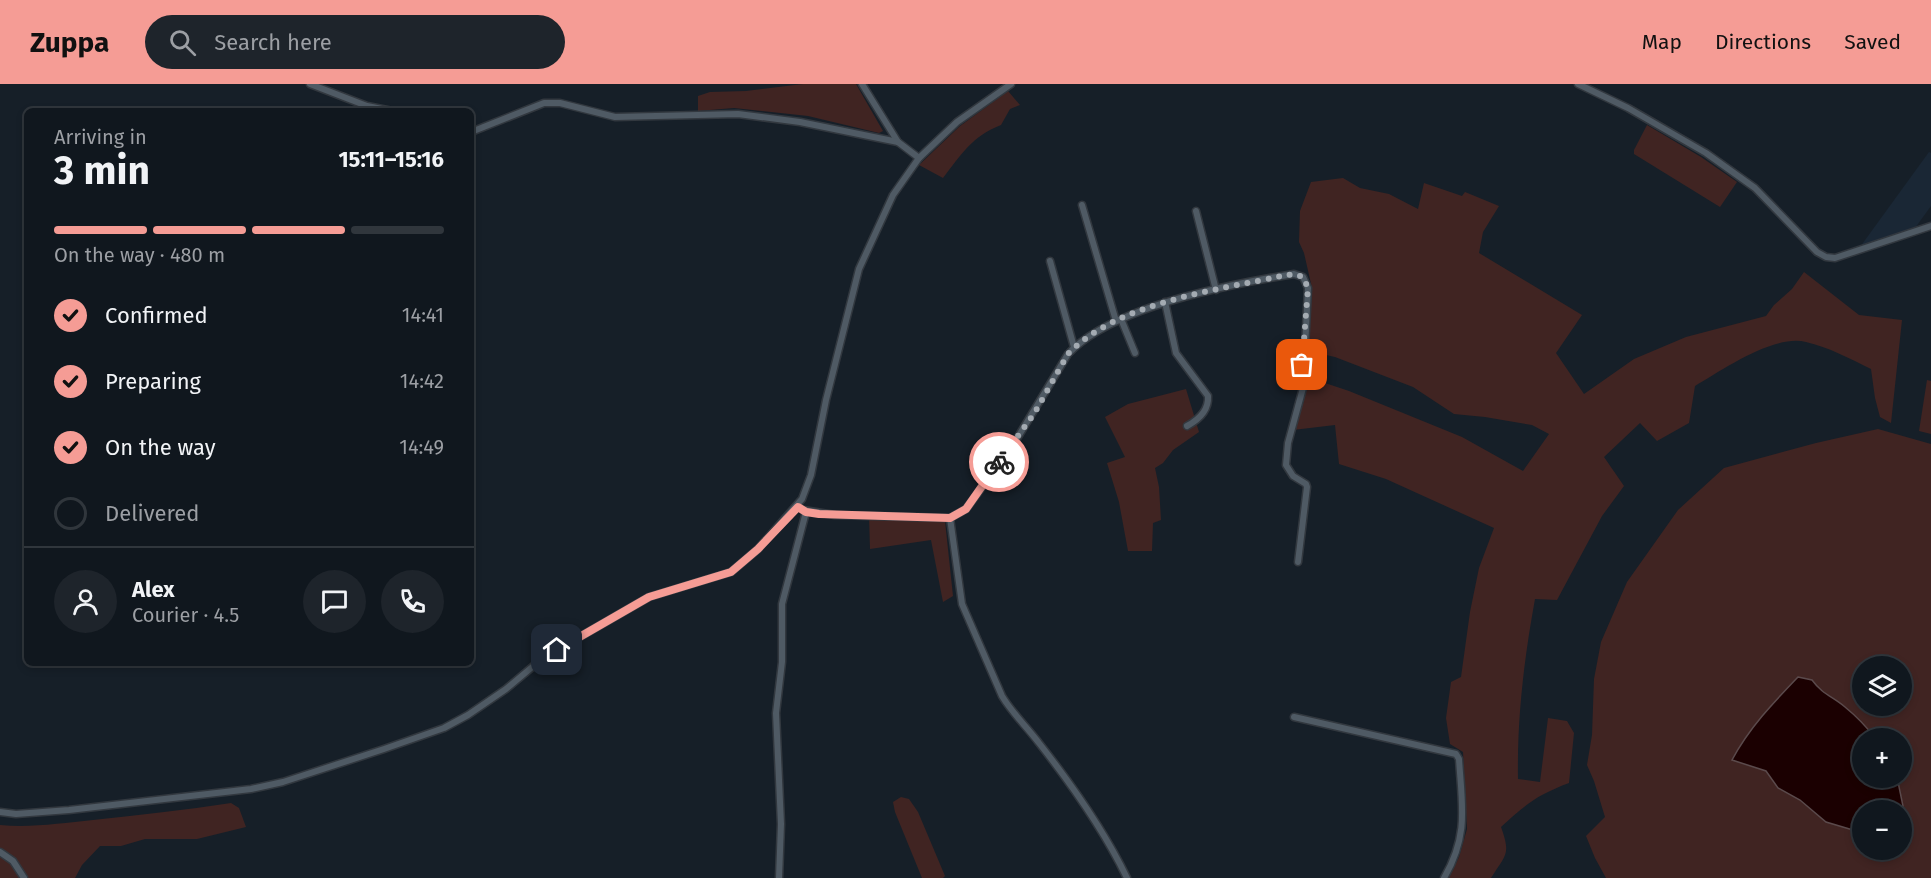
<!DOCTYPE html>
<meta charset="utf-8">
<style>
:root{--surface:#10171e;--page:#1e242b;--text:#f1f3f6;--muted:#9c9fa4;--line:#30363c;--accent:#f59c95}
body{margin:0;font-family:"Fira Sans",sans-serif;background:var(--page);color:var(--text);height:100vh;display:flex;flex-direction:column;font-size:22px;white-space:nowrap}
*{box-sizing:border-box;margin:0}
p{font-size:20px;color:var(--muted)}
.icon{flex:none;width:33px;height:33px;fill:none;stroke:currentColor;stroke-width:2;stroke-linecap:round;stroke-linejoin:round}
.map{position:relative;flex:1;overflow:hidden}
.panel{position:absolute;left:24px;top:24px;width:450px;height:558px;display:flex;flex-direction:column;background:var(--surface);border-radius:9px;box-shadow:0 3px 9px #0003,0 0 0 2px var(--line)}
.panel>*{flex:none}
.buttons{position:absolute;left:1852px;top:572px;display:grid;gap:12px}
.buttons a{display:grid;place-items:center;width:60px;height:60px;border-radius:50%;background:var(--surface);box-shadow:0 3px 9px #0003,0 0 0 2px var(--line);font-size:30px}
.pin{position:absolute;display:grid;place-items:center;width:51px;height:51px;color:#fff;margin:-26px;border-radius:12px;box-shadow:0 3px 9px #0006}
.courier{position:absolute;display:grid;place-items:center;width:60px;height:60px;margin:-30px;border:4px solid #f59c95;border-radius:50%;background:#fff;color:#222;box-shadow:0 2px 8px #0007}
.head em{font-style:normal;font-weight:700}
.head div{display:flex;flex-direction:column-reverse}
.head{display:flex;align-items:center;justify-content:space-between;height:102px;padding:0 30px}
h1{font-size:39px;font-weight:700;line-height:45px}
.bar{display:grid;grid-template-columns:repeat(4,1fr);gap:9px 6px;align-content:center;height:72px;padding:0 30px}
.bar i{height:8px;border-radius:4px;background:var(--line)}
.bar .on{background:var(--accent)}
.bar p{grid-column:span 4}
.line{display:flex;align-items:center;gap:15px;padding:0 30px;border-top:2px solid var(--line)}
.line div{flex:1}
.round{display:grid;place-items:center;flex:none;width:63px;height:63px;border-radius:32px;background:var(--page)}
ol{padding:0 30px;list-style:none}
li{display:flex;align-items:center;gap:18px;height:66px}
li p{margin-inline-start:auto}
li .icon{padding:6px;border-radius:50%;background:var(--accent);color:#111;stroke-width:4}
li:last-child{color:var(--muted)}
li i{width:33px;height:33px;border:3px solid var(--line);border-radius:50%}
header{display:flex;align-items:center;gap:36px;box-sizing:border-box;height:84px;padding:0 30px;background:var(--accent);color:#111}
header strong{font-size:28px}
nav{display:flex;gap:33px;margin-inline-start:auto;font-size:21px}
.search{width:420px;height:54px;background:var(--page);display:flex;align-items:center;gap:15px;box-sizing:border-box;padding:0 21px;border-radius:33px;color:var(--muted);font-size:22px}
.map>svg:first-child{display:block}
.built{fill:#1a2735}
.green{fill:#402422;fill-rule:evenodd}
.water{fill:#1b0001;stroke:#5b4a4c;stroke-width:1.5}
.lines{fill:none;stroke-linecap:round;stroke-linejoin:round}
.street-casing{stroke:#32383f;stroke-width:9}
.street{stroke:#4f5a64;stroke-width:6}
.done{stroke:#a4abb2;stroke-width:6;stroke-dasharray:0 10.8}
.route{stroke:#f59c95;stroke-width:8}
</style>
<header>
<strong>Zuppa</strong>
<div class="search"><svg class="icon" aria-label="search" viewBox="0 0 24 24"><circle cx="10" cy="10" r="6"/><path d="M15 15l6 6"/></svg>Search here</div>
<nav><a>Map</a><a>Directions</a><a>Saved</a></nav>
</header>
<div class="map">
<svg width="1931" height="794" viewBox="0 0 1931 794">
<rect width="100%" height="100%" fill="#161f28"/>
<path class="built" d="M1929,68l2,1v53l-16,22 -55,19z"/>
<g class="green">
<path d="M803,0h53l27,47 -4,2 -71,-17 -74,-8 -36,3v-15l12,-4 36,-1z"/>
<path d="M1008,7l12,14 -10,4 -9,16c-29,11 -40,30 -58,53l-24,-13 41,-39z"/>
<path d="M1647,41l54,32 36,25 -17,25 -86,-53v-4z"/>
<path d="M1343,94l17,10 29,6 29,15 6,-26 38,13 3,-4 34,14 -16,26 -4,21 103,62 -26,38 28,41 50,-35 52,-22 80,-21 8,-11 18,-16 12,-17 55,43 43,5 -11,103 -11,-6 -5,-19 -4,-29c-20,-10 -43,-22 -65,-27 -32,-8 -84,28 -111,44l-6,37 -32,18 -17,-18 -36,34 20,29 -22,30 -45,84 -22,-1c-11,60 -18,119 -17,180l22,3 8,-64 19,3 7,12 -5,50c-32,12 -43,21 -68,44 10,28 5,27 -10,51h-42l10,-21 8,-28 -4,-77 -13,-8 -4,-26 5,-36 10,-5 9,-65 9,-44 15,-40 -108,-49 -47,-15 -4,-39 -42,5 10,-26 4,-27 42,14 113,46 61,34 26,-37 -17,-9 -47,-8 -31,-3 -41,-27 -78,-30 -27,-6 4,-63 -8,-35 -5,-11 1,-31 11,-29z"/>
<path d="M1927,296l4,1v53l-12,-3z"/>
<path d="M1186,305l13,43 -26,18 -10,13 -8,5 4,19 2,33 -8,3 -1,28h-24l-9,-49 -12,-39 18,-6 -20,-40 23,-13z"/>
<path d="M1878,345l53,15v434h-325l-11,-20 -9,-22 19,-19 -11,-36 -7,-16 5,-30 2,-56 7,-37 26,-60 51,-72 46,-42 92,-25zM1863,582h39v39h-39zM1812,596c11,15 20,16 33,27 11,9 21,19 30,31h27v39h-5l6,29 -1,43h-39v-16l-37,-11 -26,-22 -22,-12 -12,-17z"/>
<path d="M869,431l76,6 8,75 -10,6 -12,-62 -61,9z"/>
<path d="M901,713l8,2 9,13 27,64 -2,2h-21l-27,-66 -2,-10z"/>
<path d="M231,719l8,5 7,19 -49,12h-52l-24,7h-21l-18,19 -7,13h-75v-53c31,3 62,-2 93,-5 46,-5 92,-10 138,-17z"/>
</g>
<path class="water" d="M1798,593l14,3c11,15 20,16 33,27 11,9 21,19 30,31h-12v39h34l6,29 -1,5 -39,-1v23l-37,-11 -26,-22 -22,-12 -12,-17 -34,-11c17,-32 41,-57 66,-83z"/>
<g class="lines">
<g class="street-casing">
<g id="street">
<path d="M310,0l57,22 25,5"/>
<path d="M862,0l36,58 21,16"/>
<path d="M1578,0l50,24 78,45 49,35 62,64 9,5 9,1 96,-32"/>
<path d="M471,48l73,-29h16l55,14 123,-3 62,8 98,20"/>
<path d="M1082,121l34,116"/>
<path d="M1196,127l20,79"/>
<path d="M1050,177l24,86"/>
<path d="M1165,218l11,51 32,43c1,14 -10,24 -21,30"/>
<path d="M1121,235l14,34"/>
<path d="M803,426l32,5 115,3"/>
<path d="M1294,633l162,37 3,5c3,47 10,76 -15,119"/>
<path d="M0,728l16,2 53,-4 182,-21 32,-7 101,-33 60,-21 24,-13 38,-26 31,-26 20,-13 92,-53 82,-25 27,-23 44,-50 9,-24 15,-75 33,-131 34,-74 26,-37 38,-36 54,-38"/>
<path d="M0,768l13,9 11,17"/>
<path d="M779,794l2,-54 -5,-111 6,-51v-58l24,-92"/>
<path d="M1127,794c-23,-48 -55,-93 -88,-135 -12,-16 -27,-30 -37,-47l-40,-92 -12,-86 16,-9 49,-67 53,-88c45,-48 163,-70 226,-80l9,3 5,11 -5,100 -15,55 -2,22 7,11 13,8 1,3 -9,75"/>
</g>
</g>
<use href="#street" class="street"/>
</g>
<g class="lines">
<path class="done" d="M999,378l35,-48 34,-60c48,-51 148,-64 214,-78l12,-2 9,3 5,11 -6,77"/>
<path class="route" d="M557,566l92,-53 82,-25 27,-23 40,-42 8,5 13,2 131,4 16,-9 33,-47"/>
</g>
</svg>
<div class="buttons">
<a><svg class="icon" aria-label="layers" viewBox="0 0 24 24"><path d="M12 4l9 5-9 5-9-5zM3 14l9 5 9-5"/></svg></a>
<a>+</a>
<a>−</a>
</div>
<div class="pin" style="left:1302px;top:281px;background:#ea580c"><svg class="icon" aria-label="bag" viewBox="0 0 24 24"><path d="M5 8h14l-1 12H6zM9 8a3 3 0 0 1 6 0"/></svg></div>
<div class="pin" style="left:557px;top:566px;background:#1f2937"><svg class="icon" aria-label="home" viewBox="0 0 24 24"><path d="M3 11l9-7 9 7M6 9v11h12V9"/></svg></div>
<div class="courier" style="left:999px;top:378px"><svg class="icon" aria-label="bike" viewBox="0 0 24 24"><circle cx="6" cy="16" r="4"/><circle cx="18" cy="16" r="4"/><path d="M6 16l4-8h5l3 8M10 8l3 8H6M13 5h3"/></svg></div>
<section class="panel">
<div class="head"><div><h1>3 min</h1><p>Arriving in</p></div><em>15:11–15:16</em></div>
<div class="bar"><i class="on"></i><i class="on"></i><i class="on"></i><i></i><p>On the way · 480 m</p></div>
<ol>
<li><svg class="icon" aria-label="check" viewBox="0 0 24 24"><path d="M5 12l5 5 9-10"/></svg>Confirmed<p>14:41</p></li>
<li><svg class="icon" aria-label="check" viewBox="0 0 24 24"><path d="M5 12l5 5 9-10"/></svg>Preparing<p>14:42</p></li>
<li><svg class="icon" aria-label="check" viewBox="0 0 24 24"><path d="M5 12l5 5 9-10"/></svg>On the way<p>14:49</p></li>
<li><i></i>Delivered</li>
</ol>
<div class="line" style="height:108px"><a class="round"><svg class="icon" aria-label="person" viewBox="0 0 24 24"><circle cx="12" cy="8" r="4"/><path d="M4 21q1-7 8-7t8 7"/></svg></a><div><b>Alex</b><p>Courier · 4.5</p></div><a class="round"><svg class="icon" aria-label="chat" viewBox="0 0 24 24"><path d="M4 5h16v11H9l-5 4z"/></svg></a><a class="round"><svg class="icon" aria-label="phone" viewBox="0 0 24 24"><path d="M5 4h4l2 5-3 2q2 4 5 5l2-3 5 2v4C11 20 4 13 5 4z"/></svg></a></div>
</section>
</div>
